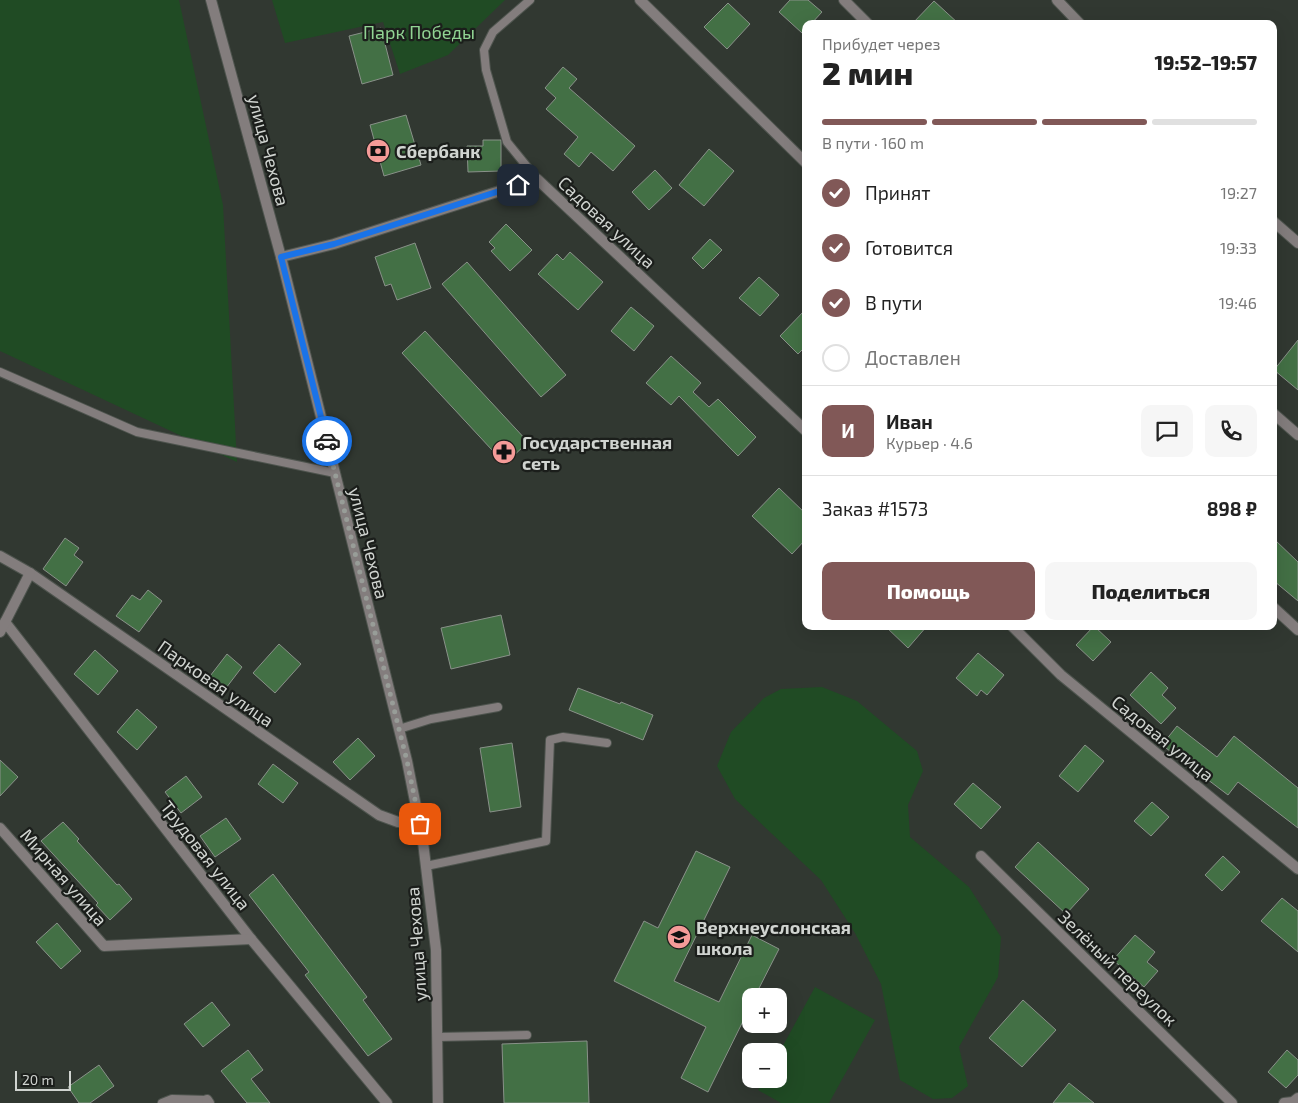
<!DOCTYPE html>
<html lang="ru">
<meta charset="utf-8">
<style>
:root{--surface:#fff;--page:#f6f6f6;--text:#222;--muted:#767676;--line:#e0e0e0;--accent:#815857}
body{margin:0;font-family:"Exo 2",sans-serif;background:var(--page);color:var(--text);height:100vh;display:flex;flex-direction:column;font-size:19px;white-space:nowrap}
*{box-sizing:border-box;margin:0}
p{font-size:16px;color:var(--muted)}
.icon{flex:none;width:28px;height:28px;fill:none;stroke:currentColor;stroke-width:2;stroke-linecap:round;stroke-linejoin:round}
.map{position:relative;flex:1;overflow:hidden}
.sheet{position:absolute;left:802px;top:20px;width:475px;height:610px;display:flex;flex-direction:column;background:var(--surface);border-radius:10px;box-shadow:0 5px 20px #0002}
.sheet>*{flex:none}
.controls{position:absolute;left:742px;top:988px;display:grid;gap:10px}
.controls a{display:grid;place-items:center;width:45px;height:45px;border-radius:10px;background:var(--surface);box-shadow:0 5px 20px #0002;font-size:25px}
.scale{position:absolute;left:15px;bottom:12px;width:56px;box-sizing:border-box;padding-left:5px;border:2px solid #d0d4d0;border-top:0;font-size:14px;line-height:18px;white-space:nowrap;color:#d0d4d0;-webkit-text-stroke:4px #1b1e1b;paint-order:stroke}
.pin{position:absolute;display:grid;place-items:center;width:42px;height:42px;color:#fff;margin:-21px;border-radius:10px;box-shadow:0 2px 8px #0006}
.courier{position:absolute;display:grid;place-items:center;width:50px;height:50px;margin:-25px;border:4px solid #1a73e8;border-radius:50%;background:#fff;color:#222;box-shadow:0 1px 6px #0007}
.headline em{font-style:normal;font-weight:800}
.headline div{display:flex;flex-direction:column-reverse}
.headline{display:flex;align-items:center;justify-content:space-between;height:85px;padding:0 20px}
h1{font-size:32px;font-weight:800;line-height:38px}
.bar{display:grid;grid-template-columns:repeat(4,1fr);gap:8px 5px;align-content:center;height:60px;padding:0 20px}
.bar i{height:6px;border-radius:4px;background:var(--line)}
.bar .on{background:var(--accent)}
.bar p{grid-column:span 4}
.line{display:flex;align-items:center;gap:12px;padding:0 20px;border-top:1px solid var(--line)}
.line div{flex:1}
.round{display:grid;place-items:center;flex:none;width:52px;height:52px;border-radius:10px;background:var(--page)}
ol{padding:0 20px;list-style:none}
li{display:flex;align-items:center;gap:15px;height:55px}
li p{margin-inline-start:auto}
li .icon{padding:5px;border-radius:50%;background:var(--accent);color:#fff;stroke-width:4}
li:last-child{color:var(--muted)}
li i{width:28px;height:28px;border:2px solid var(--line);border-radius:50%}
.cta{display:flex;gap:10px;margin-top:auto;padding:10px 20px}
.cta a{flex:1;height:58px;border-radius:10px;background:var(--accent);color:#fff;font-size:20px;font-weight:800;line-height:58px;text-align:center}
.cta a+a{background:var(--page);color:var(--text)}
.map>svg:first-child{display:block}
.green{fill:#204b24}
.building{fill:#437045;stroke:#899189}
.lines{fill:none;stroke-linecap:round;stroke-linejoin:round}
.service-casing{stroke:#4e544e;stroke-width:10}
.minor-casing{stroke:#4e544e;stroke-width:12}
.tertiary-casing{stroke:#4e544e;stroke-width:12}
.service{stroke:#837d7d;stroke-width:8}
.minor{stroke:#837d7d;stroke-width:10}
.tertiary{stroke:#837d7d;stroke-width:10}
.done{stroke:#989d98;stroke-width:5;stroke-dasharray:0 9}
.route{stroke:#1a73e8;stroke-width:6}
.labels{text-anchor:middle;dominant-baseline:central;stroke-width:4.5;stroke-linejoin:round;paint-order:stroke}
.park-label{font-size:18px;fill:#91d493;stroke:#1b1e1b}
.street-label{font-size:18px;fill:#d0d4d0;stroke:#1b1e1b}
.poi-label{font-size:18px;font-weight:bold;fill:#d0d4d0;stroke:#1b1e1b;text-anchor:start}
</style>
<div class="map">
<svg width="1298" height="1103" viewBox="0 0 1298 1103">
<rect width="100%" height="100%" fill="#313831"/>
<g class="green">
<path d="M0,0h179l44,205 14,257 -237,-111z"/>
<path d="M272,0h233l-57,55 -48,19 -17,-52 -98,21z"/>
<path d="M822,687l35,14 60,50 6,20 -15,34 2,32 59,50 32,50 -3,40 -39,70 9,39 -16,12 -19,1 -33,-19 -19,-96 -26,-51 -34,-53 -86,-81 -18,-33 14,-34 33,-34 17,-9z"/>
<path d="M815,987l60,33 -46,83h-48l-23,-13 7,-11h14v-26z"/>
</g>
<g class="building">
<path d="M790,0h18l14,12 -11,12h-5v5l-4,4 -23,-21z"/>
<path d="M934,1l25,23h-47z"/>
<path d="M728,3l22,21 -23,25 -23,-22z"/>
<path d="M381,28l12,47 -31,9 -13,-48z"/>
<path d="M563,67l14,12 -8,9 66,58 -22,25 -22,-19 -12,15 -15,-13 14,-17 -32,-28 10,-11 -11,-10z"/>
<path d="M406,115l15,50 -37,11 -14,-51z"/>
<path d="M483,140h18v31l-33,1 -1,-26h16z"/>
<path d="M709,149l25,22 -30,35 -25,-21z"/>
<path d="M655,170l17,18 -23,22 -17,-18z"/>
<path d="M506,224l26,26 -22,21 -19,-20 4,-3 -6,-6z"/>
<path d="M710,239l12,11 -19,19 -11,-11z"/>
<path d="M415,243l16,45 -34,12 -6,-16 -6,2 -10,-29z"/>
<path d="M570,252l33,30 -25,28 -40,-36 19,-20 6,6z"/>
<path d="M467,262l99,113 -25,22 -99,-113z"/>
<path d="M759,277l20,18 -19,21 -21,-18z"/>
<path d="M631,307l23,19 -20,25 -23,-20z"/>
<path d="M806,309v37l-8,8 -18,-18z"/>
<path d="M425,331l103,111 -23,22 -103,-111z"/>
<path d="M1298,340v50l-24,-20z"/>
<path d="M671,356l30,27 -8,9 16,15 9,-8 38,38 -18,19 -59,-60 -8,9 -25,-22z"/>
<path d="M779,488l27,26v25l-14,15 -40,-38z"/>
<path d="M65,538l14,10 -5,7 9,7 -17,24 -23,-17z"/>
<path d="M1274,539l24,23v39l-24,-20z"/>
<path d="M148,590l14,11 -23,31 -23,-16 16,-21 8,5z"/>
<path d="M501,615l9,40 -59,14 -10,-41z"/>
<path d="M885,626h42l-19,22z"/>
<path d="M1094,626l17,16 -18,19 -17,-16z"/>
<path d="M279,644l22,20 -26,29 -22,-20z"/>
<path d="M95,650l23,21 -20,24 -24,-21z"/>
<path d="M978,653l26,22 -17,20 -6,-5 -4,6 -21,-18z"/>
<path d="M227,654l15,13 -19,25 -16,-12z"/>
<path d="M1151,672l17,16 -6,7 14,13 -15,16 -31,-29z"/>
<path d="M578,688l42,16 1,-2 32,13 -10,25 -74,-30z"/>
<path d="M137,709l20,18 -20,23 -20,-18z"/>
<path d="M1177,726l40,31 17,-21 64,52v40l-60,-46 -10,13 -66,-50z"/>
<path d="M358,738l17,18 -25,24 -17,-18z"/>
<path d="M512,743l9,64 -31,5 -10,-64z"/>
<path d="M1085,745l19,16 -26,31 -19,-16z"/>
<path d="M0,760l18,17 -18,19z"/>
<path d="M273,764l25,19 -15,20 -25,-19z"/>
<path d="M186,776l16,21 -21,16 -16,-21z"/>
<path d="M973,783l28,24 -20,22 -27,-25z"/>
<path d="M1152,802l17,15 -18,19 -17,-15z"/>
<path d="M226,818l15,21 -26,18 -15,-21z"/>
<path d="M63,822l16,17 -2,2 40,44 2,-1 13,15 -22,21 -14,-15 2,-2 -57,-62z"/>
<path d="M1038,842l51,47 -23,25 -51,-47z"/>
<path d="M696,851l34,16 -56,114 45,21 33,-67 27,14 -24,47h-4v9l-43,87 -27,-14 25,-51 -92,-46 30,-60 14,7z"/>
<path d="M1223,856l17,16 -18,19 -17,-16z"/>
<path d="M273,874l94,123 -4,3 29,39 -24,17 -63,-81 4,-3 -60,-77z"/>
<path d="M1282,898l16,13v41l-37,-31z"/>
<path d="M57,923l24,28 -20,18 -25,-27z"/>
<path d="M1135,935l20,17 -8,10 11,9 -14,16 -31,-27z"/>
<path d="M1023,1000l33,30 -34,37 -33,-29z"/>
<path d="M212,1002l18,23 -27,22 -19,-23z"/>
<path d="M587,1041l2,62h-85l-2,-59z"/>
<path d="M248,1050l15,20 -12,9 19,24h-23l-26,-32z"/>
<path d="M1287,1050l11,10v15l-12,13 -18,-16z"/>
<path d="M99,1065l15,21 -24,17h-11l-11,-16z"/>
<path d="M1069,1083l25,20h-41z"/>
</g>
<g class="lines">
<g class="service-casing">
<g id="service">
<path d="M530,0l-37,32 -9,18 2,20 21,72 30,37"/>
<path d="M0,372l137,60 198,41"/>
<path d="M399,729l32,-10 67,-12"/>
<path d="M426,866l120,-25 4,-101 13,-3 44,6"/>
<path d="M437,1037l90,-2"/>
<path d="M162,1103l10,-4 35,1"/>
</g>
</g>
<g class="minor-casing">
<g id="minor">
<path d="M640,0l166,163"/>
<path d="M844,0l24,24"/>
<path d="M1057,0l23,24"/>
<path d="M1274,222l24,21"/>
<path d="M281,257l53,-13 203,-65 269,252"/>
<path d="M1274,414l24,21"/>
<path d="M0,556l30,17 349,242 19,7 21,2"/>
<path d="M1274,608l24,22"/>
<path d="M5,622l246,317 136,164"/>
<path d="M1012,626l49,49 237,194"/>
<path d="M0,632l30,-59"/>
<path d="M0,828l104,118 147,-7"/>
<path d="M981,856l251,247"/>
<path d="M207,1100l2,3"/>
<path d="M1284,1103l9,-1 5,-4"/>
</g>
</g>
<g class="tertiary-casing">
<path id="tertiary" d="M211,0l70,257 126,504 16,81 13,108 2,153"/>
</g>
<use href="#service" class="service"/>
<use href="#minor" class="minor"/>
<use href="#tertiary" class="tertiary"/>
</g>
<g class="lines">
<path class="done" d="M327,441l80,320 13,63"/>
<path class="route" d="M327,441l-46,-184 53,-13 184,-59"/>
</g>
<defs>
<g id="bank-disc" transform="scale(1.25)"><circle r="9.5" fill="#f59b98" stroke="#1b1e1b"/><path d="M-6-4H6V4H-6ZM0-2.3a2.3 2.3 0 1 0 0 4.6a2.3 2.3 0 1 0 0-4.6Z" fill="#111"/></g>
<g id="pharmacy-disc" transform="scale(1.25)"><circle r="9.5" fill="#f59b98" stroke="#1b1e1b"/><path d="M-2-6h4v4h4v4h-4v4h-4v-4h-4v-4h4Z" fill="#111"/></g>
<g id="school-disc" transform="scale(1.25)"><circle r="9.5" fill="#f59b98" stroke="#1b1e1b"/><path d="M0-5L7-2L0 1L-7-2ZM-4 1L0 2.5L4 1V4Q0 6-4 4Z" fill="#111"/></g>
</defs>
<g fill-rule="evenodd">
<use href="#bank-disc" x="378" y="151"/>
<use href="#pharmacy-disc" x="504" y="452"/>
<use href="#school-disc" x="679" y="937"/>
</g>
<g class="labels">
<g class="park-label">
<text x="419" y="32">Парк Победы</text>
</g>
<g class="street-label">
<text transform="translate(269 150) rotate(75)">улица Чехова</text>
<text transform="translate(607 222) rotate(43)">Садовая улица</text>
<text transform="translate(369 543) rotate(76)">улица Чехова</text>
<text transform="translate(216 683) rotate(35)">Парковая улица</text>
<text transform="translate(1163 738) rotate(39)">Садовая улица</text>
<text transform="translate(206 855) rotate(52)">Трудовая улица</text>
<text transform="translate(64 877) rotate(49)">Мирная улица</text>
<text transform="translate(416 944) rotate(-94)">улица Чехова</text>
<text transform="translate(1118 968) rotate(44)">Зелёный переулок</text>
</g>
<g class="poi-label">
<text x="396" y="151">Сбербанк</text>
<text x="522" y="442">Государственная<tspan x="522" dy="21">сеть</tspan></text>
<text x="696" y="927">Верхнеуслонская<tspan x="696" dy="21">школа</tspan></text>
</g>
</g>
</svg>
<div class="controls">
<a>+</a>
<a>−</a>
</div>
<div class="scale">20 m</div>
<div class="pin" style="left:420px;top:824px;background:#ea580c"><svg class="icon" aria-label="bag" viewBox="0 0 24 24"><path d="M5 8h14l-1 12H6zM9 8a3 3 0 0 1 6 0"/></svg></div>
<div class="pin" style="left:518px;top:185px;background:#1f2937"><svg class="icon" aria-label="home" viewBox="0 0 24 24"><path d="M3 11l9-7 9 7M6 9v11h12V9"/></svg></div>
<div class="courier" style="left:327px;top:441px"><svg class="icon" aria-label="car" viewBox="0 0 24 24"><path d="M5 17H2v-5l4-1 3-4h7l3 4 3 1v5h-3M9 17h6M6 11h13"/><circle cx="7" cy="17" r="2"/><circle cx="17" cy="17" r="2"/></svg></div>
<section class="sheet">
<div class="headline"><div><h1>2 мин</h1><p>Прибудет через</p></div><em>19:52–19:57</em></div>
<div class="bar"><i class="on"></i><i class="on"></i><i class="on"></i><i></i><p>В пути · 160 m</p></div>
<ol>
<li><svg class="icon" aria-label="check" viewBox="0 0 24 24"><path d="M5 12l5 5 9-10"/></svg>Принят<p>19:27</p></li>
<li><svg class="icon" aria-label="check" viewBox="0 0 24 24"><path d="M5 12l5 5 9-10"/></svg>Готовится<p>19:33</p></li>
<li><svg class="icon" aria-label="check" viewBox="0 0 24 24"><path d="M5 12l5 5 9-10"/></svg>В пути<p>19:46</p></li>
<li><i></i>Доставлен</li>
</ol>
<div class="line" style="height:90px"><b class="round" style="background:var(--accent);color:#fff">И</b><div><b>Иван</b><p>Курьер · 4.6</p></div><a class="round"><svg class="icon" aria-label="chat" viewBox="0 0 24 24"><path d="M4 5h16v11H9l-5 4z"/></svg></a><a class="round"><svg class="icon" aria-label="phone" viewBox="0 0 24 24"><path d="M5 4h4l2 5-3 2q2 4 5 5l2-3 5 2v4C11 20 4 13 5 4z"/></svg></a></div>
<div class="line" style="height:65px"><div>Заказ #1573</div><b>898 ₽</b></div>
<div class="cta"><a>Помощь</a><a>Поделиться</a></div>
</section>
</div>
